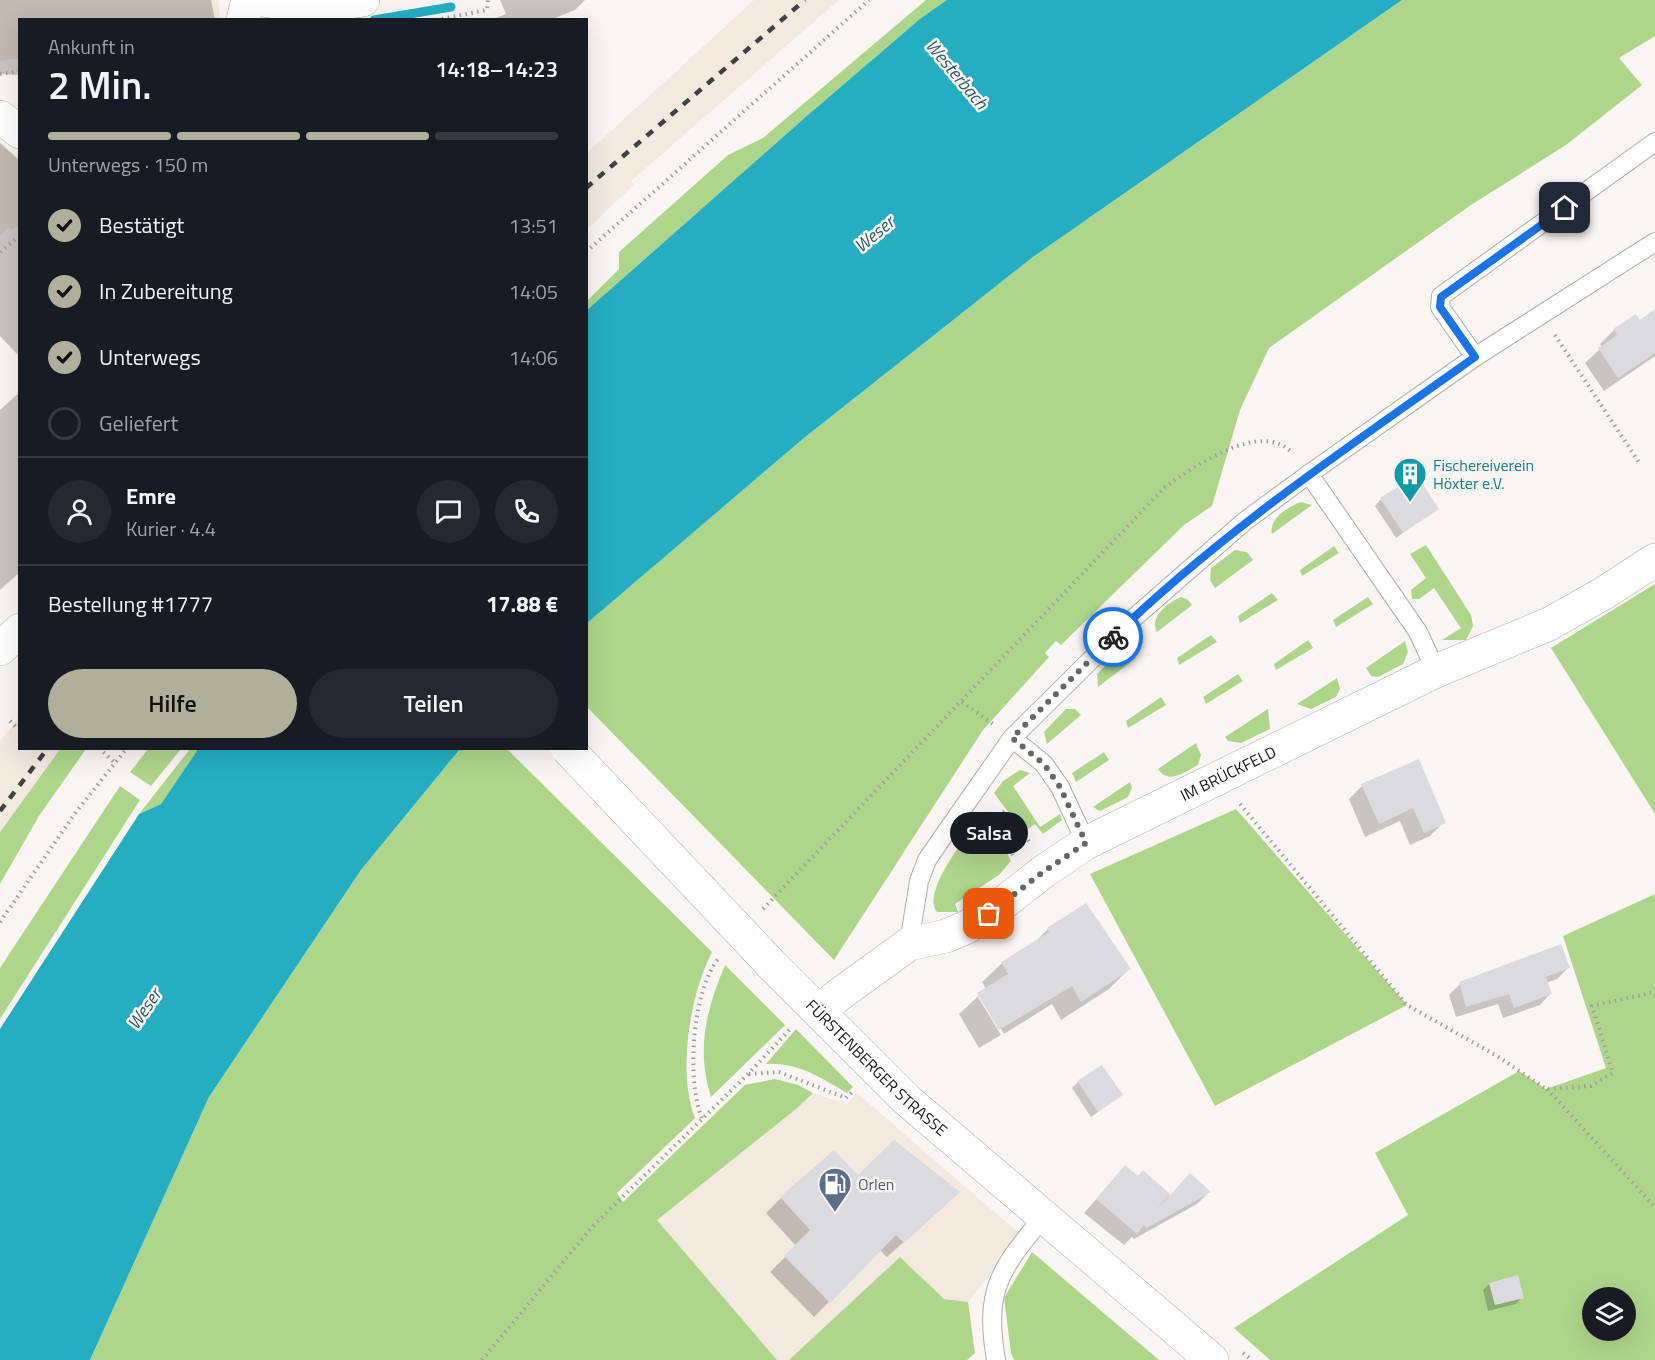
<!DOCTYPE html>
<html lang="de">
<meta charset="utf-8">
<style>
:root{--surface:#171b24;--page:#242831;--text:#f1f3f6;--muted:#9ea1a6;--line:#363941;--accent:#b0b09a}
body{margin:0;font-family:"Titillium Web",sans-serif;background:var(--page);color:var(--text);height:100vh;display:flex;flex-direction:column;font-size:22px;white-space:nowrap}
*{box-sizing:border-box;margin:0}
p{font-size:20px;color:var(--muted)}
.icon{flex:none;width:33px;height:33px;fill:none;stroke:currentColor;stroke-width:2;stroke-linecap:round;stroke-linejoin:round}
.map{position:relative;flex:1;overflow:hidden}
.details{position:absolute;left:18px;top:18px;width:570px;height:732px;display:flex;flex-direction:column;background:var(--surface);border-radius:0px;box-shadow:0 6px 24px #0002}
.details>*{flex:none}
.fabs{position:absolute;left:1582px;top:1287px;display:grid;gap:12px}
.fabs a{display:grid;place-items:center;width:54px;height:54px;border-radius:50%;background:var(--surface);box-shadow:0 6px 24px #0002;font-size:30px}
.pin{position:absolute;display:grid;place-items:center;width:51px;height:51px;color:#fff;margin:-26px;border-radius:12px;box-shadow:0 3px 9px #0006}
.courier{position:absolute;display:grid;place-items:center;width:60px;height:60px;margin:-30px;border:4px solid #1a73e8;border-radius:50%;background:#fff;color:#222;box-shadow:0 2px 8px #0007}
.bubble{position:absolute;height:42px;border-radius:21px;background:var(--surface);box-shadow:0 6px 24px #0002;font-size:20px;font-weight:600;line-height:42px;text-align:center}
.head em{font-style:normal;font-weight:600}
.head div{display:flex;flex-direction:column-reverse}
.head{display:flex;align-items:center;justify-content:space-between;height:102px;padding:0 30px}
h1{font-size:39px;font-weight:600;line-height:45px}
.bar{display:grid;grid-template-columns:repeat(4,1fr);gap:9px 6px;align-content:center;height:72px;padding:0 30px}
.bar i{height:8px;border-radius:4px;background:var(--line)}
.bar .current{background:var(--accent)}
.bar p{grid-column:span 4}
.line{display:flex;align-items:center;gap:15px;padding:0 30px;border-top:2px solid var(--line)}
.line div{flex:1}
.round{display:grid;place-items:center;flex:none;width:63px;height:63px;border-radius:32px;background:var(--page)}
ol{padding:0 30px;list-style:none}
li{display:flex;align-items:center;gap:18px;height:66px}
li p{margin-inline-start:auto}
li .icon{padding:6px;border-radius:50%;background:var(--accent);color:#111;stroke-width:4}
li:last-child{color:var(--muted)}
li i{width:33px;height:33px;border:3px solid var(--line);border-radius:50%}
.action{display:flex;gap:12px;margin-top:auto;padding:12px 30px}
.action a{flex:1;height:69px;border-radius:36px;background:var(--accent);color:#111;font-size:24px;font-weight:600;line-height:69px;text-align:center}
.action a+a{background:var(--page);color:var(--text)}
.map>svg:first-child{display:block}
.built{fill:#f3e9df}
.green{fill:#aed68b;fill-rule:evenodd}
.water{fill:#25adc2}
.shadow{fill:#0003}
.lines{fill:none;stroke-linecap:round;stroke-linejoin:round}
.stream{stroke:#25adc2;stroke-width:9}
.building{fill:#dbdadf}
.service-casing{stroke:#b0ada9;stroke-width:20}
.minor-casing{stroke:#b0ada9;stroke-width:34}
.secondary-casing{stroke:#b0ada9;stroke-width:34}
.path{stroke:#a29e9c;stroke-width:4;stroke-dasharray:1.5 4.5;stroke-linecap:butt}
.service{stroke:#fff;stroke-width:18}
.minor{stroke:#fff;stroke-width:33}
.secondary{stroke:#fff;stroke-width:33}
.rail{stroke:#43403f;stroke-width:4.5;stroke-dasharray:8 8;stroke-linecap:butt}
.secondary-bridge-casing{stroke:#b0ada9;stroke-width:34;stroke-linecap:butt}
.secondary-bridge{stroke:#fff;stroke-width:33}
.done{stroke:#686563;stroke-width:6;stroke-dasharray:0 10.8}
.route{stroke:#1a73e8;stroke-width:8}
.labels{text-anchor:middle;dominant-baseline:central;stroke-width:5;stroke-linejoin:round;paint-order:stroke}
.culture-label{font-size:16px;fill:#0d838f;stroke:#faf5f2;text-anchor:start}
.street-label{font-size:16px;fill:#191716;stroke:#faf5f2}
.service-label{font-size:16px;fill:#4e5e75;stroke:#faf5f2;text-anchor:start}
.water-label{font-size:18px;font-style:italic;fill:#2c5f69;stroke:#faf5f2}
</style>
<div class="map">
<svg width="1655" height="1360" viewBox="0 0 1655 1360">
<rect width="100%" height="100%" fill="#faf5f2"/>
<g class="built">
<path d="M0,0h218l2,19 -200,1 -1,38 -19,3z"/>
<path d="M754,0h85l-208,181 3,4 -47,44v-76z"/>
<path d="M0,142l20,17 -1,66 -7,5 -3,-3 -9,8z"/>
<path d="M19,717l1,31 41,1 -61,83v-91z"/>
<path d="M813,1093l34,11 10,-11 165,143 -54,66 -24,-3 -44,-42 -111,103h-12l-121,-140 140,-111z"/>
</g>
<g class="green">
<path d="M926,0h21l-26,18 -112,96 -222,196v-9l32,-32v-17l109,-97 35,-17z"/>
<path d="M1402,0h253v36l-36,22 23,27 -76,60 -95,60 -202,143 -29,62 -28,96 -28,19 -123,120 -5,-4 -11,12 4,4 -66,73 -149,230 -247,-253 -1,-84 218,-185 229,-181z"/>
<path d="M1301,502l11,3 -40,29c-4,-15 17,-28 29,-32z"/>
<path d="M1426,545l45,70 2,11 -7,14h-24l19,-12 -27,-40 -15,11h-7l-1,-9 15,-12 -16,-24z"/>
<path d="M1334,546l5,7 -37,23 -2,-6z"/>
<path d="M1235,550l12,2 6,8 -38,28 -5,-8 1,-12z"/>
<path d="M1655,584v230l-104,-166z"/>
<path d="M1272,593l6,7 -38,23 -2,-7z"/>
<path d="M1181,597l6,2 5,6 -35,27c-8,-15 10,-29 24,-35z"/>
<path d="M1368,597l5,7 -37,23 -3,-7z"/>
<path d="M1211,635l6,7 -38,23 -2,-7z"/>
<path d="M1308,640l5,8 -37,22 -2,-6z"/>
<path d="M1405,641l3,11 -5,12 -25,13 -7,-1 -5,-8z"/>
<path d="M1126,650l10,8 -38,29 -1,-13 20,-21z"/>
<path d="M1238,674l5,7 -37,23 -3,-7z"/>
<path d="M1337,678l3,11 -4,8 -25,12 -14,-5z"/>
<path d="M1161,697l5,8 -38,23 -2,-7z"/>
<path d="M1066,709h9l6,6 -34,29 -3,-12z"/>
<path d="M1268,709l2,20 -29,14 -13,-2 -3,-4z"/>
<path d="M1196,743l5,12 -3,10c-14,7 -29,20 -40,4z"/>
<path d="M61,748l25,1 -47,67 -39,68v-52z"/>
<path d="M148,749h33l-30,37 -21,-14z"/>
<path d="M190,749h9l-38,55 -22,10z"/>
<path d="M460,749h47l205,203c-22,43 -35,120 -17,166l-78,75 6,9 122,-117 30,-6 23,6 15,8 -17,16 -139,111 120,140h-687l119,-263 152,-227z"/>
<path d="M1104,752l5,8 -33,22 -4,-9z"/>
<path d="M1020,770l10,3 -17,13 27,41 20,-13 2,6 -19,14 -8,-10 -10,7 -4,-2 -27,-36 9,-12z"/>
<path d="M1130,782l2,6 -4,9 -28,14 -7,-4z"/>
<path d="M120,786l20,14 -140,219v-51z"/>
<path d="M1236,809l171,196 -192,101 -125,-232z"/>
<path d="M973,826l11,13 5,-4 7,10h7l8,16 -12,14 -44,29 3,8h-21c-15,-19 24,-67 36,-86z"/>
<path d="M1655,894v466h-385l-36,-32 174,-113 -33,-62 144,-82 27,18 60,-21 -43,-132zM1593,1298h33v32h-33z"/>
<path d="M725,965l60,60 -74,72c-15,-47 -5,-87 14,-132z"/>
<path d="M796,1029l57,58 -6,6c-26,-15 -49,-31 -81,-29z"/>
<path d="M1032,1252l127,108h-145l-3,-7 -7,-55z"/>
<path d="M900,1257l44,42 24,3 7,51 -8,7h-178z"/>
</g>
<g class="water">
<path d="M947,0h455l-369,257 -229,181 -217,185v-313l222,-196 112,-96z"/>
<path d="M199,748l261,1 -99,121 -152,227 -119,263h-90v-331l139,-215 22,-10z"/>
</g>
<g class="shadow">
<path d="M0,0h211l4,20h-195v55l-20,-1z"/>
<path d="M500,0h85l-10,10 -25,10h-59l15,-6z"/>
<path d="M0,143l20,18v191l-3,2 -17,-18z"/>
<path d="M1655,311v45l-51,35 -19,-28 17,-16 -2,-3 14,-14 26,-8z"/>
<path d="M20,392v180l-20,18v-180z"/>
<path d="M1381,499l56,9 -41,30 -21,-32z"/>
<path d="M1418,761l26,61 -14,14 -20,9 -10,-24 -35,16 -16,-38 13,-13z"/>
<path d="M1048,929l81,40 -20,20 -48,31 -9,-16 -48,30 -22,-37h-4l23,38 -22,13 -20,-34 27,-25 -4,-7 20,-19 31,-19z"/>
<path d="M1568,968l-11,11 -11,4 4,11 -10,11 -37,13 -5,-14 -42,13 -7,-22 11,-11z"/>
<path d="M1078,1082l43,13 -30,22 -19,-29z"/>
<path d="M1125,1167l13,11 5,-6 27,24 39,-4 -12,12 -63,35 -2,-2 -8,8 -40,-32z"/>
<path d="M858,1177l85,30 -56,50 -7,-7 -66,67 -44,-45 26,-26 -30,-33 15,-15z"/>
<path d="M1489,1284l33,13 -6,7 -28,7 -5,-21z"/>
</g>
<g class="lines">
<path class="stream" d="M374,20l77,-13"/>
</g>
<g class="building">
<path d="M1655,309v44l-37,25 -20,-30 19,-13 -4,-6 23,-15 4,6z"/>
<path d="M1417,475l22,34 -36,24 -23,-35z"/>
<path d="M1419,759l27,64 -22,10 -11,-25 -34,16 -18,-40z"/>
<path d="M1086,903l45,66 -50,33 -9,-16 -73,44 -22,-37 31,-19 -7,-12 48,-30 -2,-4z"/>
<path d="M1561,944l9,24 -24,9 6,17 -38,14 -5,-14 -43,13 -7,-25z"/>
<path d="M1102,1065l21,30 -25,17 -21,-31z"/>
<path d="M894,1140l66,52 -56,51 -8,-8 -66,68 -46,-47 26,-26 -30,-33 54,-47 24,25z"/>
<path d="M1125,1165l13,11 5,-6 27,24 -17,20 37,-41 21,19 -64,36 -3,-3 -7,9 -41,-35z"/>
<path d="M1518,1275l6,23 -29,7 -6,-22z"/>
</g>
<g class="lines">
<g class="service-casing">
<g id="service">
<path d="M1475,357l-35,-50 1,-11 214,-154"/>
<path d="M1309,474l109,158 18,39"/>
<path d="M1012,738l32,26 16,23 26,56"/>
<path d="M909,944l10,-63 8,-21 15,-22 70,-100 116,-115 117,-102 64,-47 166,-117 180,-115"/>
<path d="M996,1360c-12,-71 4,-90 47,-143"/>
</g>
</g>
<g class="minor-casing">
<g id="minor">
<path d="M263,0l49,8 51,-8"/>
<path d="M243,20l5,-20"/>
<path id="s1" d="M820,1012l16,-15 73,-53 37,-8 21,-9 22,-13 54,-42 43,-29 350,-172 113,-47 55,-31 51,-33"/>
</g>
</g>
<g class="secondary-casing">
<g id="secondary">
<path d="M0,117l20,15"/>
<path d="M0,649l20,-19"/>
<path id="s2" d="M771,964l136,136 305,260"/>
</g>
</g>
<g class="path">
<path d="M436,20l51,-10 1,-10"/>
<path d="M0,74l20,-3"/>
<path d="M0,252l18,-15"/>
<path d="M586,252l283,-252"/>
<path d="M1555,335l85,129"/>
<path d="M962,702l31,22"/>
<path d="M10,721l6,6"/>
<path d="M99,748l15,14"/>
<path d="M1240,804l167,201 90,51 49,33 45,-3 22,-13 -21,-67 63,-14"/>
<path d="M980,825l3,3 22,-17 14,20 -2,8 -8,8 4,8"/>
<path d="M1018,835l8,2 4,6"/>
<path d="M763,909l402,-422c28,-20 98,-69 128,-33"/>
<path d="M0,922l76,-110 51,-64"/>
<path d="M749,1074l30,-2 67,26 7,-7"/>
<path d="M1547,1089l108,118"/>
<path d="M702,1118c-16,-38 -10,-130 18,-161"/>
<path d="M1243,1353l9,7"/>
<path d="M482,1360l111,-134 155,-152 44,-47"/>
</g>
<use href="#service" class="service"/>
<use href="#minor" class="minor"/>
<use href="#secondary" class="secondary"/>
<g class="rail">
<path d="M586,188l219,-188"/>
<path d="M0,811l48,-63"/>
</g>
<g class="secondary-bridge-casing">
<path id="secondary-bridge" d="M567,748l204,216"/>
</g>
<use href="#secondary-bridge" class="secondary-bridge"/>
</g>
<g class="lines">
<path class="done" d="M989,914l54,-42 43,-29 -26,-56 -16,-23 -32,-26 101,-101"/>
<path class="route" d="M1113,637c111,-107 237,-191 362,-280l-35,-50 1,-10 124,-89"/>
</g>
<defs>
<g id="building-pin" transform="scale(1.725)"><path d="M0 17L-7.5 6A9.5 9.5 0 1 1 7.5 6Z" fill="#0f9aa8" stroke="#faf5f2"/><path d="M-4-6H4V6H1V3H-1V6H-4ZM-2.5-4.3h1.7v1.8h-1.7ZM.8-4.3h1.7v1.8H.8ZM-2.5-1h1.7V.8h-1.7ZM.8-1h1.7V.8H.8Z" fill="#fff"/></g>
<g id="fuel-pin" transform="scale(1.725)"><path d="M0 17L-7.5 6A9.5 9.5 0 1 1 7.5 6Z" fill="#5c6f8a" stroke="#faf5f2"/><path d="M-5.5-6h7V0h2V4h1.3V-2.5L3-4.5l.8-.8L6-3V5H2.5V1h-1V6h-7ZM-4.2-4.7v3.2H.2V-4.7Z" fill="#fff"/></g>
</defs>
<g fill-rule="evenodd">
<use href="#building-pin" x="1410" y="474"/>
<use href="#fuel-pin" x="835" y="1184"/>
</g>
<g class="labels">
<g class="culture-label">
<text x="1433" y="465">Fischereiverein<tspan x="1433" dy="18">Höxter e.V.</tspan></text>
</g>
<g class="street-label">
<text stroke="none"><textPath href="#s1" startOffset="477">IM BRÜCKFELD</textPath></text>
<text stroke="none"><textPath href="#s2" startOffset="148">FÜRSTENBERGER STRASSE</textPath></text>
</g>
<g class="service-label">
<text x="858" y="1184">Orlen</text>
</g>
<g class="water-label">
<text transform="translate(957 74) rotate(50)">Westerbach</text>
<text transform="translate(874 234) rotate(-40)">Weser</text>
<text transform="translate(144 1009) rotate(-56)">Weser</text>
</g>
</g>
</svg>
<div class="fabs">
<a><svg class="icon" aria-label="layers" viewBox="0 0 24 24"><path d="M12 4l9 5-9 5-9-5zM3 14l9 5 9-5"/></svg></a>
</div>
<div class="pin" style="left:989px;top:914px;background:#ea580c"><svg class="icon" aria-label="bag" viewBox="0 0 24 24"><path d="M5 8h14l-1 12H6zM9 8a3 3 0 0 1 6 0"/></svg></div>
<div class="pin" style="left:1565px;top:208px;background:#1f2937"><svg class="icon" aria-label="home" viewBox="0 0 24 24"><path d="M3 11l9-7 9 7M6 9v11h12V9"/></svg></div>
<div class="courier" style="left:1113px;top:637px"><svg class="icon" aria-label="bike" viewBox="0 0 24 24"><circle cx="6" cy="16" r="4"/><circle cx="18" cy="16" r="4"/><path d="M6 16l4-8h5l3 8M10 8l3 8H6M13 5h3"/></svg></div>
<div class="bubble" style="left:950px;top:812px;width:78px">Salsa</div>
<section class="details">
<div class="head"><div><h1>2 Min.</h1><p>Ankunft in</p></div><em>14:18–14:23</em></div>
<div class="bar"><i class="current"></i><i class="current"></i><i class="current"></i><i></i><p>Unterwegs · 150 m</p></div>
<ol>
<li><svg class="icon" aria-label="check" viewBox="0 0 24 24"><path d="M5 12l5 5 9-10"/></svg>Bestätigt<p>13:51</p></li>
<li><svg class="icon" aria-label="check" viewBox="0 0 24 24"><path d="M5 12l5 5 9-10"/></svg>In Zubereitung<p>14:05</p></li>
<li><svg class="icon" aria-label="check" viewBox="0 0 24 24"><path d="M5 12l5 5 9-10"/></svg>Unterwegs<p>14:06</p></li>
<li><i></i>Geliefert</li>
</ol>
<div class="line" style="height:108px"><a class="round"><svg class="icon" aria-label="person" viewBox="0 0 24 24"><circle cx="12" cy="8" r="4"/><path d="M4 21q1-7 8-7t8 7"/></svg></a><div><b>Emre</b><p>Kurier · 4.4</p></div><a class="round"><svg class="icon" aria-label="chat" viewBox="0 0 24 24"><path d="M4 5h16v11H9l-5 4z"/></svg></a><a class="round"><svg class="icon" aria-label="phone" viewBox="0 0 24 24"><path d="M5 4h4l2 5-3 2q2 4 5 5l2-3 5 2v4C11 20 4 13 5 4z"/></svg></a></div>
<div class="line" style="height:78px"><div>Bestellung #1777</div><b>17.88 €</b></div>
<div class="action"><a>Hilfe</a><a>Teilen</a></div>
</section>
</div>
